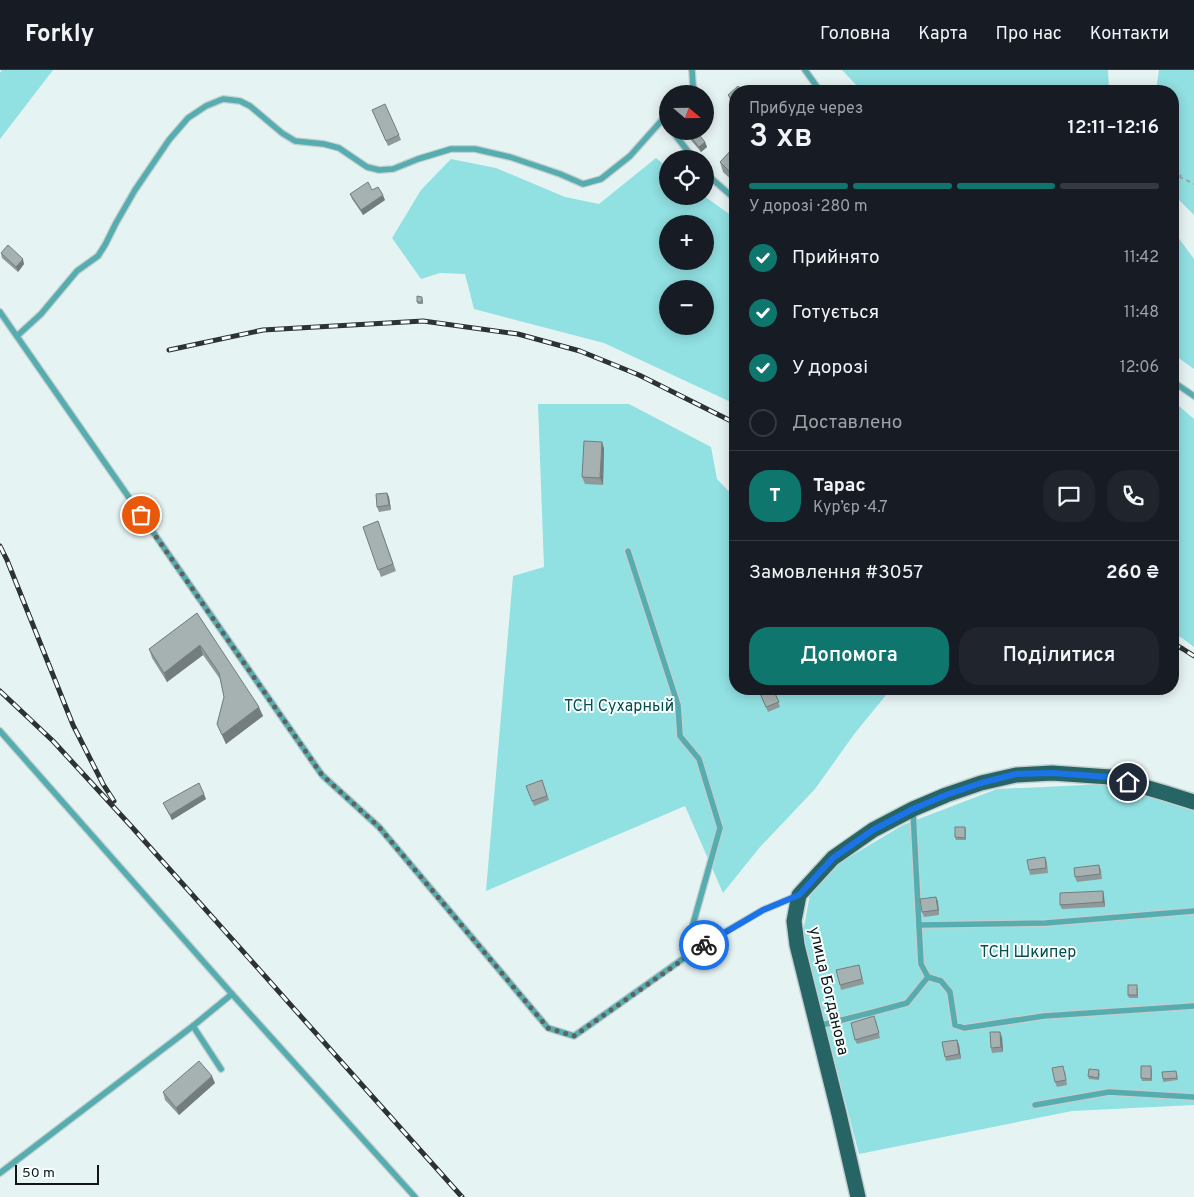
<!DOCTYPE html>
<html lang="uk">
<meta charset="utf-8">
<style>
:root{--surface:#171b24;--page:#20242c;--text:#f1f3f6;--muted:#9ea1a6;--line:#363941;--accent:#0f766e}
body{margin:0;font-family:Overpass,sans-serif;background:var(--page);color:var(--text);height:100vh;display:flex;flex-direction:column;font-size:19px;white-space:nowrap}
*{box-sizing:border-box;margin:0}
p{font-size:16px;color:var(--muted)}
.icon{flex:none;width:28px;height:28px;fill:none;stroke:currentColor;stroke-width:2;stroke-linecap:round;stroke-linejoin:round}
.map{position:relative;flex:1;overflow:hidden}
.side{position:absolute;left:729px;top:15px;width:450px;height:610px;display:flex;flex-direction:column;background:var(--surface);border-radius:20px;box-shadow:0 2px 12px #0003}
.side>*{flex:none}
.needle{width:32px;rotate:110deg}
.fabs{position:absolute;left:659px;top:15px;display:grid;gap:10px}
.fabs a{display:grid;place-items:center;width:55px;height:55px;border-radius:50%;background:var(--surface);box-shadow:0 2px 12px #0003;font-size:25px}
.scale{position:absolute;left:15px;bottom:12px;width:84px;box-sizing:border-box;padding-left:5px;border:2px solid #111515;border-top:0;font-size:14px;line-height:18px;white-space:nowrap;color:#111515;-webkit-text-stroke:4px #f7ffff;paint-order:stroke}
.pin{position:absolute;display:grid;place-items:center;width:42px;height:42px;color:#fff;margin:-21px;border:2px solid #fff;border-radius:50%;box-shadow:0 1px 5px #0007}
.courier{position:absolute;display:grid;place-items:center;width:50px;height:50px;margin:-25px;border:4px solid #1a73e8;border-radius:50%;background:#fff;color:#222;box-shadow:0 1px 6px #0007}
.summary em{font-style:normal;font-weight:600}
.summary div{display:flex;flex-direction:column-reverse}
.summary{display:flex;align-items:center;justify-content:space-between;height:85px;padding:0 20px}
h1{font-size:32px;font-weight:600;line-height:38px}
.bar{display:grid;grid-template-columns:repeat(4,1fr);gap:8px 5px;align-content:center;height:60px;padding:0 20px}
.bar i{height:6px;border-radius:4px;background:var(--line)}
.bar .selected{background:var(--accent)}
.bar p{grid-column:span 4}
.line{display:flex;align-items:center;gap:12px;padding:0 20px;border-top:1px solid var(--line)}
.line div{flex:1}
.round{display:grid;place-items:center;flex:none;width:52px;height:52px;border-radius:20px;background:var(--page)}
ol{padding:0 20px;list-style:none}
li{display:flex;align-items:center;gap:15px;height:55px}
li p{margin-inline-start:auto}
li .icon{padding:5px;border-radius:50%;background:var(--accent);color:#fff;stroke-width:4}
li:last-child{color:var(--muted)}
li i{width:28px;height:28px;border:2px solid var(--line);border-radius:50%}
.button{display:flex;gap:10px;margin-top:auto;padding:10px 20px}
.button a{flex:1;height:58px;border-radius:20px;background:var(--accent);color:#fff;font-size:20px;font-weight:600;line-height:58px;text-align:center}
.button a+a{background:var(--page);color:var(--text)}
header{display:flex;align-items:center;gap:30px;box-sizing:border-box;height:70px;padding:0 25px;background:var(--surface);border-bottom:1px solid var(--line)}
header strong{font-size:24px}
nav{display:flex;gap:28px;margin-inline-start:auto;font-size:18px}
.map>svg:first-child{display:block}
.green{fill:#91e0e2;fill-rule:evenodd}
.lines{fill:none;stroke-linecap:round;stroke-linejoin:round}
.lane-casing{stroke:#c4cfcf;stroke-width:8}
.primary-casing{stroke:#c4cfcf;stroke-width:18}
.path{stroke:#9ba5a5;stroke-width:2;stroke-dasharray:4 4;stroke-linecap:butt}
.lane{stroke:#56adaf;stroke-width:5.5}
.primary{stroke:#266466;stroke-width:15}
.rail-casing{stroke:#2d3232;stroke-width:5}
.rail{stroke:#f7ffff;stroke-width:3;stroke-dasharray:9;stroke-linecap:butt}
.wall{fill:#8f9999}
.shaded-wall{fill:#747d7d}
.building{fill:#a6b2b2;stroke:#747d7d}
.done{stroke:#5c6363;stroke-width:5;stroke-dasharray:0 9}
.route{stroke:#1a73e8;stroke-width:6}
.labels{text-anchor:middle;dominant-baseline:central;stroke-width:4;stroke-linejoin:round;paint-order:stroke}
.park-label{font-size:16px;fill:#084d4f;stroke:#f7ffff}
.street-label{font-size:16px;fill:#111515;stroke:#f7ffff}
</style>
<header>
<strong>Forkly</strong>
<nav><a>Головна</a><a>Карта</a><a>Про нас</a><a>Контакти</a></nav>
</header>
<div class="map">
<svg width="1194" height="1127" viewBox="0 0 1194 1127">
<rect width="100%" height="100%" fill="#e6f3f3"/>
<g class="green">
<path d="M2,0h51l-53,69v-66z"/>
<path d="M842,0h266l1,21h-247z"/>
<path d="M1159,0h35v145l-21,-21 -1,-103h-16z"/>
<path d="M656,88l11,9 1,29h36l31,22v186l-131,-61 -130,-34 -9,-35 -25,-1 -19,6 -29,-41 29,-48 30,-31 45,9 69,29 34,7zM668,154h37v37h-37zM668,219h37v37h-37z"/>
<path d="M1172,159l22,30v110l-21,-15z"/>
<path d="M1172,330l22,19v228l-12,-9 -9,-4z"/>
<path d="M538,334h91l82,43 6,32 18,19v191h156l-36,44 -40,56 -55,58 -37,46 -38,-87 -199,85 27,-315 31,-9z"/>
<path d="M1108,714l86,27v294l-122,6 -213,43 -57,-216 8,-44 26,-29 67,-40 94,-36z"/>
</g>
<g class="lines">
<g class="lane-casing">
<g id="lane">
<path d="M692,0l1,16 4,8"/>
<path d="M805,0l15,21"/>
<path d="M686,24l7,-8"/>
<path d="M705,41l1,1"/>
<path d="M668,44l-5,5 5,7"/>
<path d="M672,61l22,28"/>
<path d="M705,101l6,7 24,21"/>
<path d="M0,242l322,463 57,52 169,201 26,8 127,-90 62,-36 34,-14"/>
<path d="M17,266l24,-22 36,-43 21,-15 7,-11 11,-22 19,-33 34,-50 19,-22 18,-12 17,-7 17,2 10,5 32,27 13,8 29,3 15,4 28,19 12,3 14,-1 25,-10 33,-10h24l35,8 50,17 23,10 18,-5 29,-23 33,-37"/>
<path d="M1172,311l22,15"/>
<path d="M628,481l50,154 2,31 19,23 21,69 -27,96 8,22"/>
<path d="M0,661l232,263 183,203"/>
<path d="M913,741l8,153 7,13 13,4 9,11 5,33 9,3 80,-12 150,-10"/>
<path d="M919,855l127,-2 148,-12"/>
<path d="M818,956l52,-13 37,-10 21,-26"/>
<path d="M221,999l-28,-43 39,-32"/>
<path d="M1035,1035l74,-13 85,5"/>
<path d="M0,1103l193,-147"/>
</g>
</g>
<g class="primary-casing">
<path id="primary" d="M858,1127l-19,-83 -42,-169 -3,-24 5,-26 34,-37 40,-28 40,-21 33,-14 35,-12 35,-8 36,-2 58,4 55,16 29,9"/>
</g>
<g class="path">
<path d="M1172,91l3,7 6,8"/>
<path d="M1172,103l22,11"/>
</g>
<use href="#lane" class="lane"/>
<use href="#primary" class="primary"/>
<g class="rail-casing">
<g id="rail">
<path d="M169,280l94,-20 160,-9 95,13 62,17 59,24 96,48"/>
<path d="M0,476l7,14 66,165 30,59 11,17"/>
<path d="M1172,573l11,6 11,7"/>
<path d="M0,621l53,50 78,85 331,371"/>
</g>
</g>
<use href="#rail" class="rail"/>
</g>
<g class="wall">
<path d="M735,21v14l-5,-5 -2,-5z"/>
<path d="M372,40l27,25 2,5 -13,6z"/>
<path d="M688,64l17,8 2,5 -6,5 -11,-13z"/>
<path d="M735,76v37l-12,-11 -3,-10z"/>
<path d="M372,120l13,10 -22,15 -11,-16 -2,-5z"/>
<path d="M1,183l23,11 -6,8 -16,-14z"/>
<path d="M423,229v5h-5l-1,-2z"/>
<path d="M602,372l2,7 -1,36 -18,-1 -3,-7z"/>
<path d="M387,423l2,4 2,13 -12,2 -2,-5z"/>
<path d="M378,451l18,50 -15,6 -18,-50z"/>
<path d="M197,543l66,103 -37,28 -9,-20 7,-27 -4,-18 -17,-24 -36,27 -15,-24 -3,-9z"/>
<path d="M758,619h15l7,18 -12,5z"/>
<path d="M542,710l7,20 -15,6 -8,-20z"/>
<path d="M206,729l-34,21 -7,-13 -2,-4z"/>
<path d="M965,757l1,2v11h-10l-1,-3z"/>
<path d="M1045,787l2,5 1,11 -18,2 -1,-5z"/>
<path d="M1099,795l2,5 1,9 -25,3 -2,-5z"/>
<path d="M1103,821l1,5 1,11 -43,2 -2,-4z"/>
<path d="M936,827l2,5 1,13 -15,2 -2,-5z"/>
<path d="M859,895l5,19 -23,6 -1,-5z"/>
<path d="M1138,918v10h-9l-1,-3z"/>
<path d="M876,951l4,17 -23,6 -2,-4z"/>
<path d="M1002,967l1,15 -11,1 -1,-5z"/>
<path d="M957,970l2,5 2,14 -15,2 -1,-4z"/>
<path d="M1152,998v13h-10l-1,-3z"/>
<path d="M1065,1001l2,14 -10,2 -2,-5z"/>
<path d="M1176,1001l2,9 -15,2v-3z"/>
<path d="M1100,1003l-1,7 -10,-1 -1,-3z"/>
<path d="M215,1013l-36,32 -14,-15 -2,-8z"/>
</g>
<g class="shaded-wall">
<path d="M705,72l2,5 -6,5 -2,-5z"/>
<path d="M383,125l2,5 -22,15 -2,-5z"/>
<path d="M23,189l1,5 -6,8 -2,-5z"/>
<path d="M602,372l2,7 -1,36 -3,-7z"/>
<path d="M387,423l2,4 2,13 -2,-5z"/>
<path d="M200,575l3,10 -36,27 -3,-9z"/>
<path d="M259,637l4,9 -37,28 -4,-9z"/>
<path d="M204,724l2,5 -34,21 -2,-5z"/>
<path d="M1103,821l1,5 1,11 -2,-5z"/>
<path d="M936,827l2,5 1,13 -1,-5z"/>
<path d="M1000,962l2,5 1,15 -2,-5z"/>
<path d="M957,970l2,5 2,14 -2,-5z"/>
<path d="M212,1006l3,7 -36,32 -3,-7z"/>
</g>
<g class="building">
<path d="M738,16l5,5h-8v11l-7,-7z"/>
<path d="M385,34l14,31 -13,6 -14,-31z"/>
<path d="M691,61h5l9,11 -6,5 -11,-13z"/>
<path d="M735,76v31l-15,-15z"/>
<path d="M368,112l4,8 6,-3 5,8 -22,15 -11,-16z"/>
<path d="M8,175l15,14 -7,8 -15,-14z"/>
<path d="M417,226l5,1v5h-5z"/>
<path d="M584,371l18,1 -2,36 -18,-1z"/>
<path d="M387,423l2,12 -12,2 -1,-13z"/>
<path d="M378,451l15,43 -15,6 -15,-43z"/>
<path d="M197,543l62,94 -37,28 -5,-11 7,-27 -5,-24 -19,-28 -36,28 -15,-24z"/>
<path d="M758,619h15l6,13 -13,5z"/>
<path d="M542,710l5,16 -15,5 -6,-15z"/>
<path d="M199,713l5,11 -34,21 -7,-12z"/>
<path d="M955,757h10v11l-10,-1z"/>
<path d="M1045,787l1,11 -17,2 -2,-10z"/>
<path d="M1099,795l1,9 -25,3 -1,-9z"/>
<path d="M1103,821v11l-43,3v-12z"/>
<path d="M936,827l2,13 -16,2 -2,-13z"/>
<path d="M859,895l3,14 -22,6 -4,-15z"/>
<rect x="1128" y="915" width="9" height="10"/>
<path d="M874,946l5,17 -24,7 -4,-17z"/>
<path d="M990,962h10l1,15 -10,1z"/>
<path d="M957,970l2,14 -14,3 -3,-15z"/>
<path d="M199,991l13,15 -36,32 -13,-16z"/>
<path d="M1063,996l3,14 -11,2 -3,-14z"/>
<path d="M1141,996h10v13l-10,-1z"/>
<path d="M1089,999l10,1 -1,8 -10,-2z"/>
<path d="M1176,1001l1,7 -14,1 -1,-7z"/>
</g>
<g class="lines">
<path class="done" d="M141,445l181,260 57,52 169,201 26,8 130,-91"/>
<path class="route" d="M704,875l59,-35 36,-15 34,-37 40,-28 40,-21 33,-14 35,-12 35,-9 36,-1 58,4 18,5"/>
</g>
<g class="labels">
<g class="park-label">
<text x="619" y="637">ТСН Сухарный</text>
<text x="1028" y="883">ТСН Шкипер</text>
</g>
<g class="street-label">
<text transform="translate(828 921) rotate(77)">улица Богданова</text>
</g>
</g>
</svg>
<div class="fabs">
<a><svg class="needle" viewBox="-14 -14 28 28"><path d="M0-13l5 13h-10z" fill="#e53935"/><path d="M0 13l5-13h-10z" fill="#9ea1a6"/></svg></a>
<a><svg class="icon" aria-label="locate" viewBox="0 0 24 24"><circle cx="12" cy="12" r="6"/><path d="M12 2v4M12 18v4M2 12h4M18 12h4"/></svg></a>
<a>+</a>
<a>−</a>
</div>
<div class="scale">50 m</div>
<div class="pin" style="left:141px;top:445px;background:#ea580c"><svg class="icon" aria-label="bag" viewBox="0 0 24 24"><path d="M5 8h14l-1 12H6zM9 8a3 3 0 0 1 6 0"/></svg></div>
<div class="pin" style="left:1128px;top:712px;background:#1f2937"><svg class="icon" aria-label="home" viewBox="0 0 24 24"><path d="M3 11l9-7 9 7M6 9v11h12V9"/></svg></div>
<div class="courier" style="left:704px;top:875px"><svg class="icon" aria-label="bike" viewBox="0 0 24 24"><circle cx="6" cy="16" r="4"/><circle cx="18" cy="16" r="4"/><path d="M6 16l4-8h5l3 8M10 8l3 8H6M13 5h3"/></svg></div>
<section class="side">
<div class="summary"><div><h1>3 хв</h1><p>Прибуде через</p></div><em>12:11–12:16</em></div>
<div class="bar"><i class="selected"></i><i class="selected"></i><i class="selected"></i><i></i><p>У дорозі · 280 m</p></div>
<ol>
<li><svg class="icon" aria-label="check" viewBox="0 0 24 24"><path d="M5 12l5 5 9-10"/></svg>Прийнято<p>11:42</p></li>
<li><svg class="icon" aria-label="check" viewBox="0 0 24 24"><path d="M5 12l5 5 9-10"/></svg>Готується<p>11:48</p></li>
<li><svg class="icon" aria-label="check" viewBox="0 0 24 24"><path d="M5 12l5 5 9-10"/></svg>У дорозі<p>12:06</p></li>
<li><i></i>Доставлено</li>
</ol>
<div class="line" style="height:90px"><b class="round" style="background:var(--accent);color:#fff">Т</b><div><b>Тарас</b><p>Кур’єр · 4.7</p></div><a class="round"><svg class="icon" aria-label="chat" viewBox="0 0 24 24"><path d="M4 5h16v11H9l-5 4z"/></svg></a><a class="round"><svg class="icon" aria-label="phone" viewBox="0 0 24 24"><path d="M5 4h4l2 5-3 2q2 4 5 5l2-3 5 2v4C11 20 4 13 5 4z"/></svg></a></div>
<div class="line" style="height:65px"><div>Замовлення #3057</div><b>260 ₴</b></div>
<div class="button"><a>Допомога</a><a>Поділитися</a></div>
</section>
</div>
